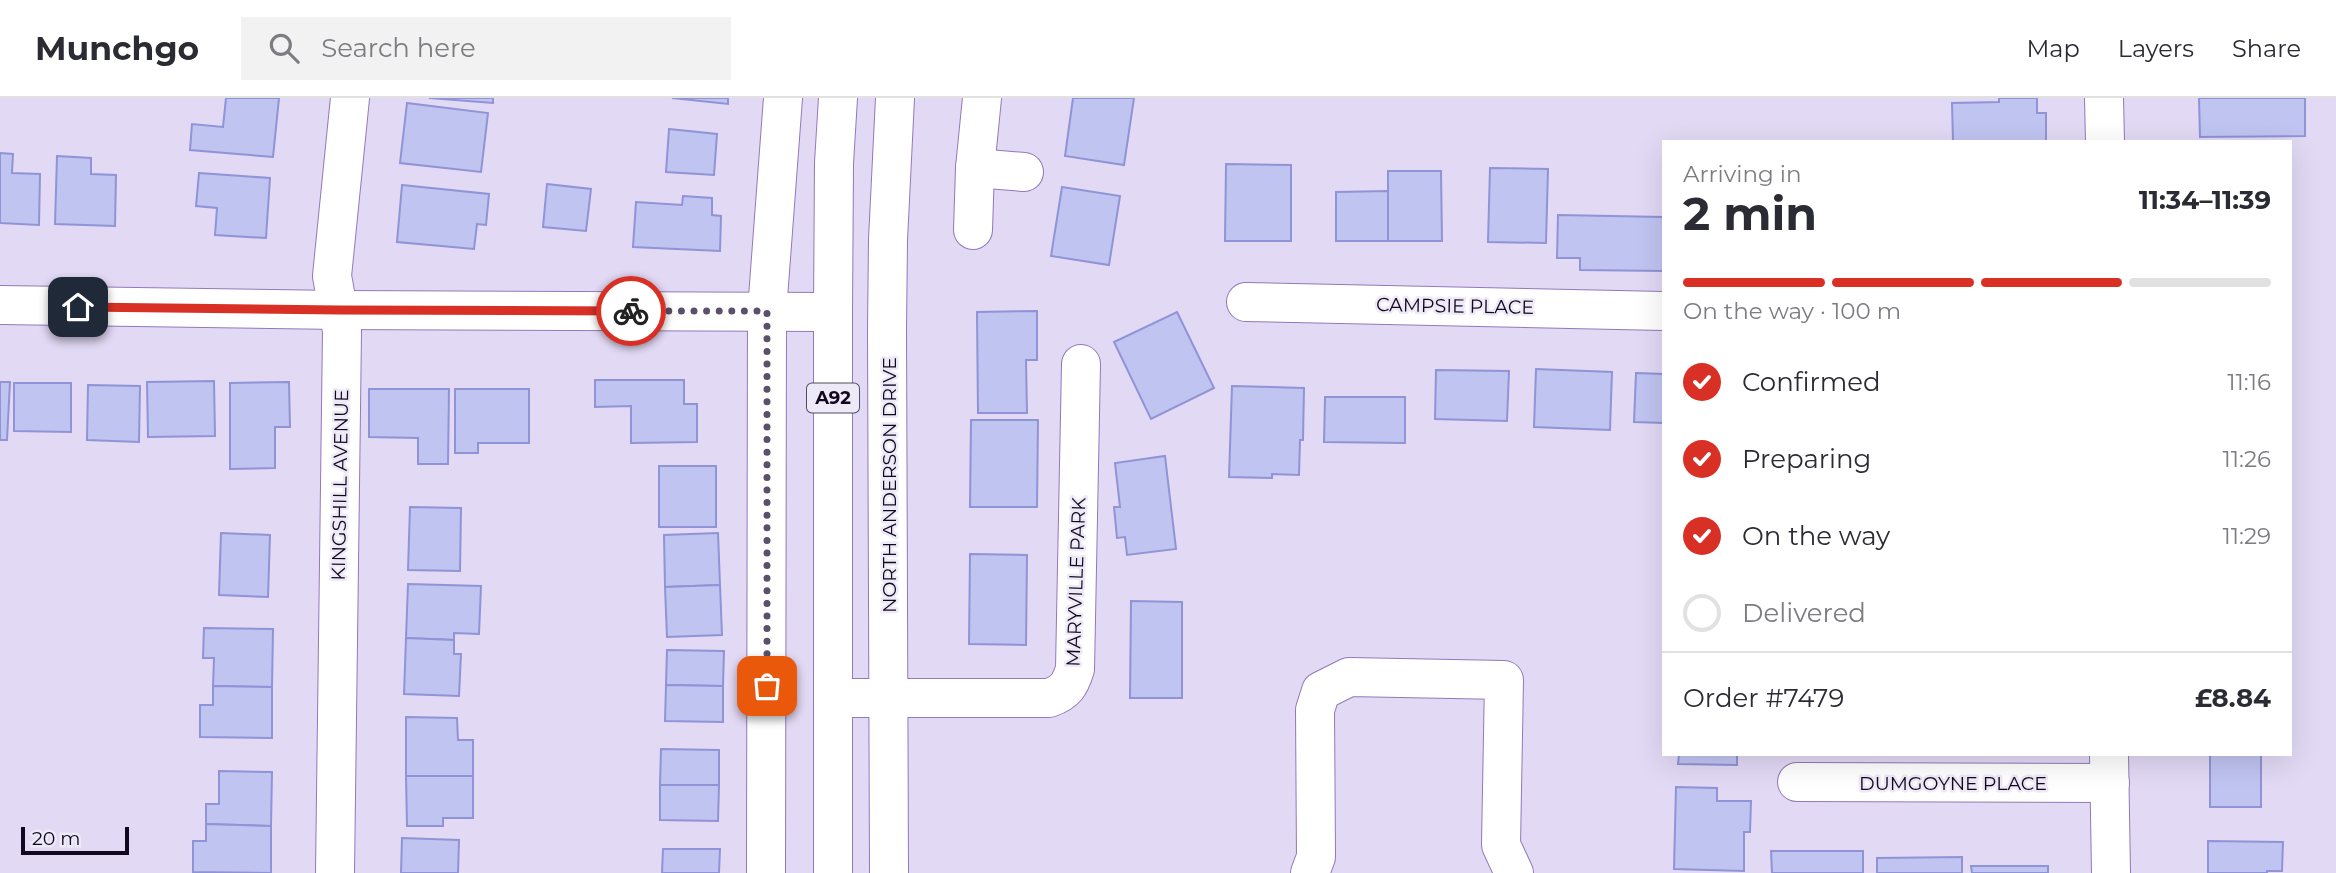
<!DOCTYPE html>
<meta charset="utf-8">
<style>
:root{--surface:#fff;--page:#f2f2f3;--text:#2b2b33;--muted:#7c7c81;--line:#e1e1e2;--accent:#d93025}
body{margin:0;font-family:Montserrat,sans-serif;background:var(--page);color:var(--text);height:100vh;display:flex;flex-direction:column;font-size:26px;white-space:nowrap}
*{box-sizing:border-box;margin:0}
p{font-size:23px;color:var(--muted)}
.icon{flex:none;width:38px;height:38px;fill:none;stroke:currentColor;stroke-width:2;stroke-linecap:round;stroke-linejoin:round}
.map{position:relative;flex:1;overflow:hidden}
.details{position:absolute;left:1662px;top:42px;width:630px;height:616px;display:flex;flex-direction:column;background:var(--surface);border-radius:0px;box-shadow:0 7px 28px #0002}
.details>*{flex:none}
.scale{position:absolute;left:21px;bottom:18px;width:108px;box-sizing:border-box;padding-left:7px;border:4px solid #11071e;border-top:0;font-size:19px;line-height:24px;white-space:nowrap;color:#11071e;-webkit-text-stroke:5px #ede9f7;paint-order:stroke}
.pin{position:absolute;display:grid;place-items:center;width:60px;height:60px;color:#fff;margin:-30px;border-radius:14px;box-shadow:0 4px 10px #0006}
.courier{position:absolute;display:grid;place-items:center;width:70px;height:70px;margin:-35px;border:5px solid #d93025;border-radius:50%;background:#fff;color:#222;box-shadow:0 2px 9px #0007}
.overview em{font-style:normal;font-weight:700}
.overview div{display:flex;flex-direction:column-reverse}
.overview{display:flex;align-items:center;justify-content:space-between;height:119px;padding:0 21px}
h1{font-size:46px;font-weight:700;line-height:52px}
.bar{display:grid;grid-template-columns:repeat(4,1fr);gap:10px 7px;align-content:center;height:84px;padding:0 21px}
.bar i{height:9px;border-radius:5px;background:var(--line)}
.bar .current{background:var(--accent)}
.bar p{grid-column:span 4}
.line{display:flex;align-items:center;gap:18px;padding:0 21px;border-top:2px solid var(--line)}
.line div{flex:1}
ol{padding:0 21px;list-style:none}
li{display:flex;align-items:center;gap:21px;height:77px}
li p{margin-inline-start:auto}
li .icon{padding:7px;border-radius:50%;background:var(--accent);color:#fff;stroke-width:4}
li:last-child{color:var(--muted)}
li i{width:38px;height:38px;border:4px solid var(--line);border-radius:50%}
header{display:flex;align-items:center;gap:42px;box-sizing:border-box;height:98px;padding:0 35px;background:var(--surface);border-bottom:2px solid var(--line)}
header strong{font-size:33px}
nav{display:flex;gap:38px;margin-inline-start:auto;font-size:24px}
.search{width:490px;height:63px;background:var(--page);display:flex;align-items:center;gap:18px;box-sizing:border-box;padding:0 24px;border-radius:0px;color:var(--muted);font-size:26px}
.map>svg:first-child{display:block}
.building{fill:#c0c4f1;stroke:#9093d5;stroke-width:2}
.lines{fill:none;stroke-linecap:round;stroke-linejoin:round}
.street-casing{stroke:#9279b9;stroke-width:40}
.secondary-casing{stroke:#9279b9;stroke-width:40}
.primary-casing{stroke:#9279b9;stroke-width:40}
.street{stroke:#fff;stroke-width:38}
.secondary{stroke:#fff;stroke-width:38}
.primary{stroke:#fff;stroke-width:38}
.done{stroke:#5a5069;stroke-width:7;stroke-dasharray:0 12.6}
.route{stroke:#d93025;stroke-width:9}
.labels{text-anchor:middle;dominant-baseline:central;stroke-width:5;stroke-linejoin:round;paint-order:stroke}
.shield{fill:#ede9f7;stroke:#534b5f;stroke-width:2}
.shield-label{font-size:18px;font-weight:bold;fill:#11071e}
.street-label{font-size:19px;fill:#11071e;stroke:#ede9f7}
</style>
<header>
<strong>Munchgo</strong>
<div class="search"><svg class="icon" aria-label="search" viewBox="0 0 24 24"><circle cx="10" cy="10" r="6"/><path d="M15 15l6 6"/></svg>Search here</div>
<nav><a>Map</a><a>Layers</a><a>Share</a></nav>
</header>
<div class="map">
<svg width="2336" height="775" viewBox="0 0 2336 775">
<rect width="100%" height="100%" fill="#e2d9f5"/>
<g class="building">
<path d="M226,0h53l-6,59 -83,-7 2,-26 31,3z"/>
<path d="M429,0h64v5z"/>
<path d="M672,0h56v6z"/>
<path d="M1073,0h61l-10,67 -59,-9z"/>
<path d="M1999,0h38v15h9v29h-93l-1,-39 47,-1z"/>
<path d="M2199,0h106v38l-105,1z"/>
<path d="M407,5l81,10 -7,59 -81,-9z"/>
<path d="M669,31l48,5 -3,41 -48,-3z"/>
<path d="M0,55l13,1 -1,19 28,1 -1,51 -39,-2z"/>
<path d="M57,58l34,2v16l25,1 -1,51 -60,-2z"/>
<path d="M1226,66l65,1v76h-66z"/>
<path d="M1490,70l58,1 -2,74 -58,-1z"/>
<path d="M1388,73h53l1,70h-54z"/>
<path d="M199,75l71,5 -4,60 -51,-3 2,-27 -21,-2z"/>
<path d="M547,86l44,5 -5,42 -43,-4z"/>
<path d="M402,87l87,9 -3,31 -9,-1 -3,25 -77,-7z"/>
<path d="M1062,89l58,9 -11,69 -58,-9z"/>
<path d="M1388,93v50h-52v-49z"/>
<path d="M683,98l29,2v17l9,1 -1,35 -87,-4 3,-45 46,3z"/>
<path d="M1558,117l106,2v54l-84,-1v-12h-23z"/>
<path d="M1037,213v49h-11l1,53h-49l-1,-101z"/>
<path d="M1177,214l37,76 -63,31 -37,-77z"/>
<path d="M1536,271l76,3 -2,58 -76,-3z"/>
<path d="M1436,272l73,1 -2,50 -72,-2z"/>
<path d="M1636,275l28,1v49l-30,-1z"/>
<path d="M595,282h89v24h13v38l-66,1v-37l-36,1z"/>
<path d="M214,283l1,55 -67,1 -1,-55z"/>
<path d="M0,284h10l-3,58h-7z"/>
<path d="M289,284l1,45h-15v41l-45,1v-86z"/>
<path d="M14,285h57v49l-57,-1z"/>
<path d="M88,287l52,1 -1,56 -52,-2z"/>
<path d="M1232,288l72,2 -1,52h-3l-1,35 -27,-1v4l-43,-1z"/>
<path d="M369,291h80l-1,75h-30v-26l-49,-1z"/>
<path d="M455,291h74v54h-51v10h-23z"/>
<path d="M1325,299h80v46l-81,-1z"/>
<path d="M971,322h67l-1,87h-67z"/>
<path d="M1165,358l11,93 -49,6 -2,-18 -8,1 -3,-31h6l-5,-44z"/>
<rect x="659" y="368" width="57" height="61"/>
<path d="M410,409l51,1 -1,63 -52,-1z"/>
<path d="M221,435l49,2 -2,62 -49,-2z"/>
<path d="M718,435l2,52 -55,2 -1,-52z"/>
<path d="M970,456l57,1 -1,90 -57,-1z"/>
<path d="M408,486l73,2 -2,48 -25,-1v7l-48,-2z"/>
<path d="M720,487l2,50 -55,2 -2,-50z"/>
<path d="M1131,503l51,1v96h-52z"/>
<path d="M204,530l69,1 -1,58 -59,-1 1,-28h-11z"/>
<path d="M406,540l48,2v14h7l-2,42 -55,-2z"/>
<path d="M667,552l57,1 -1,35 -57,-1z"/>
<path d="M666,587l57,1v36l-58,-1z"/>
<path d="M213,588l59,1v51l-72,-1v-32h13z"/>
<path d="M406,619l51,1 1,22h15v36h-67z"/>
<path d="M661,651l58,1v35h-59z"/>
<path d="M1679,656h58v11l-59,-1z"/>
<rect x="2210" y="656" width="51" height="53"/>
<path d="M219,673l53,1 -1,54 -65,-2v-20h13z"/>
<path d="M406,678h67v42h-30v8h-36z"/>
<path d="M660,687h59l-1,36 -58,-1z"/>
<path d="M1676,689l41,1v13h34l-1,31h-6v39l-70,-2z"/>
<path d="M206,726l65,2v47l-78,-1v-31h13z"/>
<path d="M402,740l57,2 -1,33h-57z"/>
<path d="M2208,743l75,1 -1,29h-15v2h-59z"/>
<path d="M663,751h57l-1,24h-57z"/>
<path d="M1771,753h92v22h-91z"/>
<path d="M1962,759v16h-85v-15z"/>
<path d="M1971,768h77v7h-76z"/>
</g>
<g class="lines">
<g class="street-casing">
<g id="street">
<path d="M975,70l49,4"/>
<path d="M973,132l2,-62 7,-70"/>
<path d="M1246,204l418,9"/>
<path d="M0,207l340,5 493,2"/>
<path d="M834,600h215c17,-6 21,-13 26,-29l6,-305"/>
<path d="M1797,684l313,1"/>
<path d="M335,775l7,-542 -10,-55 18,-178"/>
<path d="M766,775l1,-562 16,-213"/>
<path d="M1310,775l6,-16 -1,-147 6,-19 28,-14 155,3 -3,165 13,28"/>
</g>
</g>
<g class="secondary-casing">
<g id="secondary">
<path d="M2104,0l1,44"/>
<path d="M2109,656l2,119"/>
</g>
</g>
<g class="primary-casing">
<g id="primary">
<path d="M833,775v-561l1,-149 4,-65"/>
<path d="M889,775l-2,-543 1,-90 7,-142"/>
</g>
</g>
<use href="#street" class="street"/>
<use href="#secondary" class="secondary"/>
<use href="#primary" class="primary"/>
</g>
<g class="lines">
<path class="done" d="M631,213h136v375"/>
<path class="route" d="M78,209l262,3 291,1"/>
</g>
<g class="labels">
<rect class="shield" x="807" y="285.5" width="52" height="29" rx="5"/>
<g class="shield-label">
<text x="833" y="300">A92</text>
</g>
<g class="street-label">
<text transform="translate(1455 208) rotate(1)">CAMPSIE PLACE</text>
<text transform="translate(340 387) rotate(-89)">KINGSHILL AVENUE</text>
<text transform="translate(889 387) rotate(-90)">NORTH ANDERSON DRIVE</text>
<text transform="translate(1076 484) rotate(-88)">MARYVILLE PARK</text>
<text x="1953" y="685">DUMGOYNE PLACE</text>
</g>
</g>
</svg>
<div class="scale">20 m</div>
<div class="pin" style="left:767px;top:588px;background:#ea580c"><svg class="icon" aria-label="bag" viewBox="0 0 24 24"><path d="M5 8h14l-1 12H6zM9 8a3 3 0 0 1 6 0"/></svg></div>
<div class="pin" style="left:78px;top:209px;background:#1f2937"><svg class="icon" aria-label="home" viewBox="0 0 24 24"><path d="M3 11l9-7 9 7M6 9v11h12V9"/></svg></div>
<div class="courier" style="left:631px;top:213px"><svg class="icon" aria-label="bike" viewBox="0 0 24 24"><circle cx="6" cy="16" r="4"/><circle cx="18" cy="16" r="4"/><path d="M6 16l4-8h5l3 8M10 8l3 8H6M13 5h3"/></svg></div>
<section class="details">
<div class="overview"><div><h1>2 min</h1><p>Arriving in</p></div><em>11:34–11:39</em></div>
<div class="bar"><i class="current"></i><i class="current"></i><i class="current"></i><i></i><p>On the way · 100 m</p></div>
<ol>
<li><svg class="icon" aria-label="check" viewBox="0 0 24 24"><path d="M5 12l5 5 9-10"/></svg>Confirmed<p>11:16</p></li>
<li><svg class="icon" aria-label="check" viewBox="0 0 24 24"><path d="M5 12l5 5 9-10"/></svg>Preparing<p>11:26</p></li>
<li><svg class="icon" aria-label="check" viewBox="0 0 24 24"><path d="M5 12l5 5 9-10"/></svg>On the way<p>11:29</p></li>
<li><i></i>Delivered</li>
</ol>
<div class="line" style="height:91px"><div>Order #7479</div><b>£8.84</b></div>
</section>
</div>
